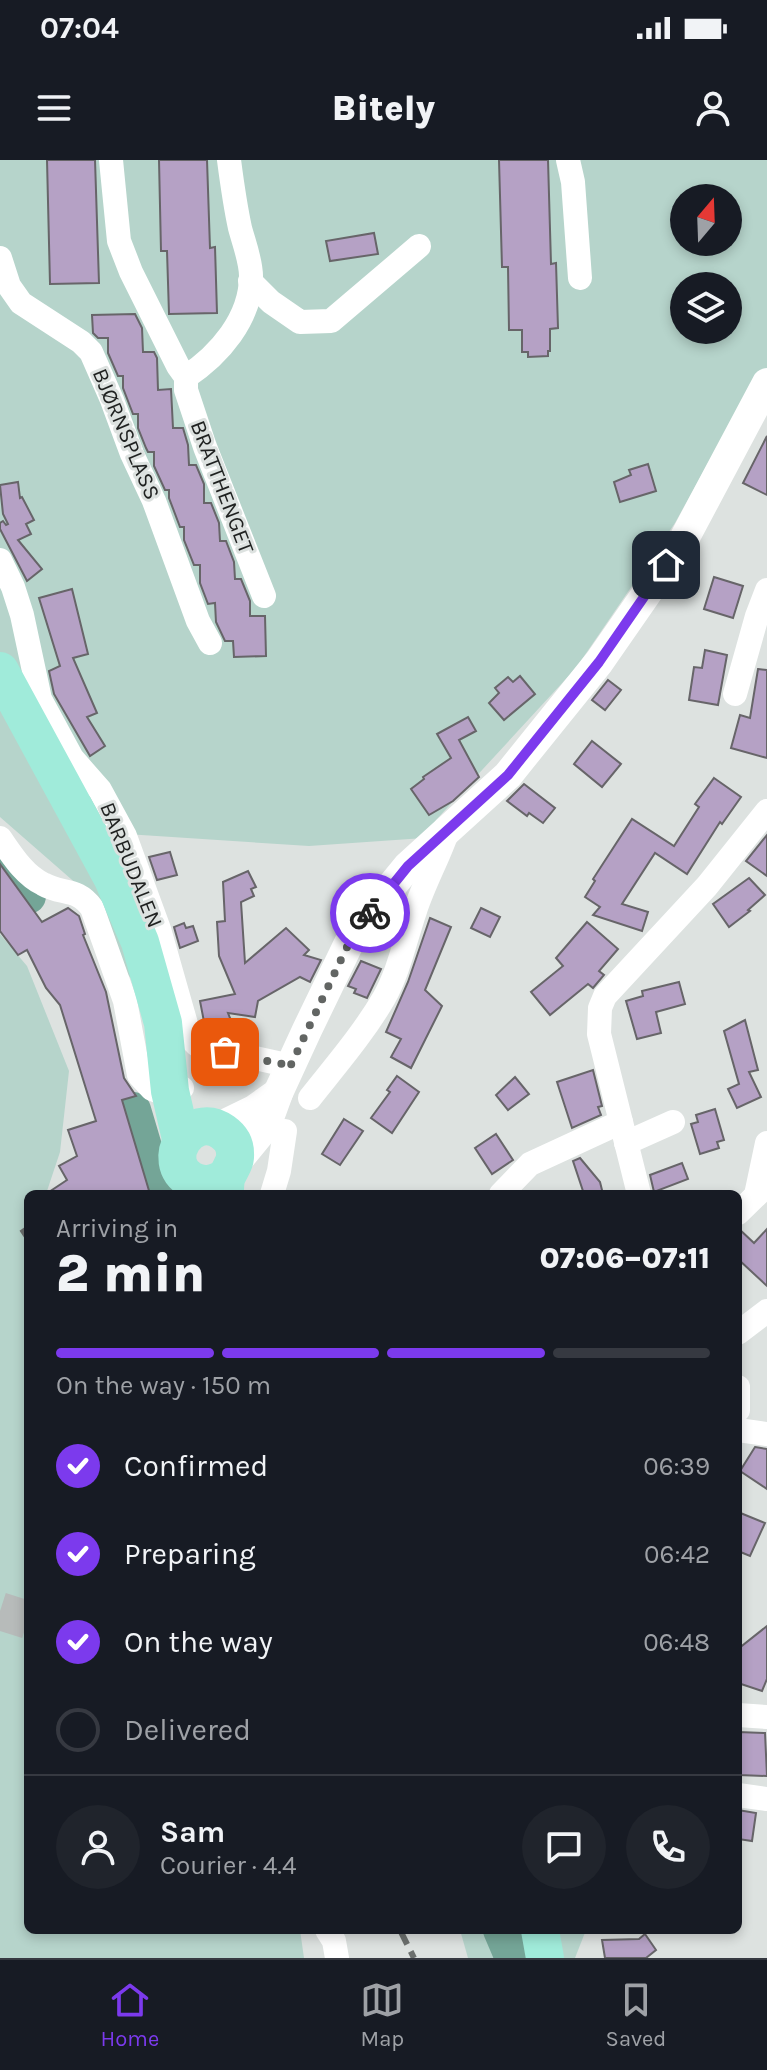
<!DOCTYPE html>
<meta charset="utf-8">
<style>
:root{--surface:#171b24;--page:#20242c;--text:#f1f3f6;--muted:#9ea1a6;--line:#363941;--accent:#7c3aed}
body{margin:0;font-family:Karla,sans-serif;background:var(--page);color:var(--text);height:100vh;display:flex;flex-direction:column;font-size:30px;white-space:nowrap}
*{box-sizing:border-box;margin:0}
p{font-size:26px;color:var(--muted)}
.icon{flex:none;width:44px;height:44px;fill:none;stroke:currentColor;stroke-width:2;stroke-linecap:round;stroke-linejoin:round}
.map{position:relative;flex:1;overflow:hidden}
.drawer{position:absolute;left:24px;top:1030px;width:718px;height:744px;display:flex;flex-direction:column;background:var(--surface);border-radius:12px;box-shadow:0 4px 12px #0003}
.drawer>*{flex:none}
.needle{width:52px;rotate:19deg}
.tools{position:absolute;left:670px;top:24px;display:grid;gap:16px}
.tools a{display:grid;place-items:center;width:72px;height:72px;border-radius:50%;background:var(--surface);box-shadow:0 4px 12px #0003;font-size:40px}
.pin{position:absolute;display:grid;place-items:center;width:68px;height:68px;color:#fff;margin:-34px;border-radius:16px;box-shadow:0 4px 12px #0006}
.courier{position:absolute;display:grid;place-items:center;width:80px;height:80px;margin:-40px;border:6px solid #7c3aed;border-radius:50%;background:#fff;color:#222;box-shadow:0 2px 10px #0007}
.overview em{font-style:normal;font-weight:800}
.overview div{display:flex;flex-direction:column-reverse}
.overview{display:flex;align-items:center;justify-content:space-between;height:136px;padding:0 32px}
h1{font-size:52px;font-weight:800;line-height:60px}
.bar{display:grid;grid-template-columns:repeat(4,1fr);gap:12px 8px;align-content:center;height:96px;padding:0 32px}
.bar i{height:10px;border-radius:6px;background:var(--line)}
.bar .active{background:var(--accent)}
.bar p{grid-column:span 4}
.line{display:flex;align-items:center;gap:20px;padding:0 32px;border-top:2px solid var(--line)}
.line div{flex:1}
.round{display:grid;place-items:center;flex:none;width:84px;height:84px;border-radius:42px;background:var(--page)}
ol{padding:0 32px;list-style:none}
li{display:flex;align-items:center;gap:24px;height:88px}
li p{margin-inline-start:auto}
li .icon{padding:8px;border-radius:50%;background:var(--accent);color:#fff;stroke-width:4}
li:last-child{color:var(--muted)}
li i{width:44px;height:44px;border:4px solid var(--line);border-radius:50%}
.status{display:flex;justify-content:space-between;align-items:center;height:56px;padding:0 40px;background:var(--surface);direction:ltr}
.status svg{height:22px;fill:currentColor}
header{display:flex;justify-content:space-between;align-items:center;height:104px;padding:0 32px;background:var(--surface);font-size:36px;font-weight:800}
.tabs{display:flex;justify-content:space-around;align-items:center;height:112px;border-top:2px solid var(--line);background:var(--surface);font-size:22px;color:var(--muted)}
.tabs a{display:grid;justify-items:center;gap:4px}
.tabs .active{color:var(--accent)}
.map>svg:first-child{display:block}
.green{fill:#b6d4cb;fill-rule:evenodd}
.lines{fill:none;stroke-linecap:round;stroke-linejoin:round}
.river{stroke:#74a597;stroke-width:36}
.building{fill:#b5a1c5;stroke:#676569;stroke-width:2}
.primary-tunnel{stroke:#b7bbba;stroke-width:38;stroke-dasharray:38 19;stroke-linecap:butt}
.minor{stroke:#fff;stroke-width:24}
.tertiary{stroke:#fff;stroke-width:30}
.primary{stroke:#a0ebda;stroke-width:38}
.rail{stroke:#6c706e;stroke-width:6;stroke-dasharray:16 8;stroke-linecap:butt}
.done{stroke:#626563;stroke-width:8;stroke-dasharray:0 14.4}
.route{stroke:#7c3aed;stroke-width:10}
.labels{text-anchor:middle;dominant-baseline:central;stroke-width:6;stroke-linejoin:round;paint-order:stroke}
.street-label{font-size:22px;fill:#1f2120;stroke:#dde2e0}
</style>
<div class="status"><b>07:04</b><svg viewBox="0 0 49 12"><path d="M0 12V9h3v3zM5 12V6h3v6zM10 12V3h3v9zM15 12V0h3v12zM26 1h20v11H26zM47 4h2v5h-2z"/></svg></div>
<header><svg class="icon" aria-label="menu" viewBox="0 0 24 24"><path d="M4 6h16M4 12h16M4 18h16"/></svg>Bitely<svg class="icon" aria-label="person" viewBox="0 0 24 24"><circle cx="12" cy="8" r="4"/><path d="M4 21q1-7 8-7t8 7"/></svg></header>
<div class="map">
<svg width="767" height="1798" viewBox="0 0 767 1798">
<rect width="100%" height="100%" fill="#dde2e0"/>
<g class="green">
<path d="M0,0h767v221l-43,53 -49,89 -99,145 -140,152 -12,18 -115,8 -183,-12 39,185 -51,-61 -35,-72 -79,-69zM684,38h44v44h-44zM684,126h44v44h-44z"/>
<path d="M0,774l27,32 42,105 -9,81 -14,42h-18v736h272l4,28h-304z"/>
<path d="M460,1770h126l-11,28h-107z"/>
</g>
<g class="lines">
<g class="river">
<path d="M0,696l28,40"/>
<path d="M133,950l25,84"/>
<path d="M501,1770l12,28"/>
</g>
</g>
<g class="building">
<path d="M47,0h48l4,123 -49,1z"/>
<path d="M159,0h48l3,88 5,-1 2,66 -48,1 -2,-63h-6z"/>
<path d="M499,0h49l3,104 5,-1 2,65 -8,1v22h-2v5l-20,1v-5h-6v-22h-13l-1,-63h-6z"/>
<path d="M374,73l4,21 -48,7 -4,-20z"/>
<path d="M135,154l7,14 1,24h11l3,6 1,32 13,-1 2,39h10l5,17 1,20h7l8,19v19h7l8,20 1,18h6l8,21 1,17h6l9,22v15h15l1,40 -32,1 -1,-16h-8l-9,-19 -1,-19 -7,1 -8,-21v-18h-6l-10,-25v-13h-4l-11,-29v-8h-4l-11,-24v-14h-6l-2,-4 -8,-20v-14h-5l-10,-26v-12h-5l-10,-23v-15h-10l-5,-5 -1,-18z"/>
<path d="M767,276v59l-24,-12z"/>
<path d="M648,304l8,27 -36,11 -6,-20 17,-7 -2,-5z"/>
<path d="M18,322l2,16 2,-1 12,23 -8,4 5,10 -13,6 24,29 -15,12 -27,-52v-6l3,-2 3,4 2,-1 -5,-10 -3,-29z"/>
<path d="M714,417l29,9 -10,32 -29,-9z"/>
<path d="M72,429l16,65 -15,4 24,55 -10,4 18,29 -15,10 -36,-62 -5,-23 11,-5 -21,-68z"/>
<path d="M705,490l22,5 -9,50 -29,-5 5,-33 8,1z"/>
<path d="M758,509l9,1v88l-36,-10 9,-33 10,3z"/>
<path d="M520,516l15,18 -31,26 -15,-17 10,-10 -4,-5 13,-11 5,5z"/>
<path d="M608,520l13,10 -16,20 -13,-10z"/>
<path d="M468,557l8,14 -17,9 20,37 -26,24 -24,14 -18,-26 13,-10 -1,-2 28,-19 -14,-24z"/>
<path d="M592,581l29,23 -19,23 -28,-23z"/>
<path d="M714,618l27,19 -19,27 -2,-2 -33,52 -32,-21 -33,51 26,8 -6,19 -49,-16 7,-8 -15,-10 10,-16 -2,-2 39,-60 42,27 25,-39 -4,-3z"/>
<path d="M524,624l31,24 -12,15 -14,-10 -2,3 -20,-15z"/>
<path d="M767,675v41l-21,-15z"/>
<path d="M170,692l7,23 -20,5 -8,-23z"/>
<path d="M0,704l42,58 26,-14 11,8 6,18 -2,1 23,57 18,86 12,18 -14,4 28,94h-104l21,-14 -8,-14 18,-10 -9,-26 28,-9 -36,-116 -14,-17 -19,-38 -9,5 -18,-24z"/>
<path d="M248,711l8,16 -5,2 3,7 -13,6 4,61 41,-35 23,22 -5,5 17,5 -11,22 -10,-5 -42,24 -3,16 -27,-4 6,15 -28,4 -6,-31 35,-7 -16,-38 -2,-34 8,-1 -2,-39z"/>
<path d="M749,718l16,17 -17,15 2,1 -21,16 -16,-23z"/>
<path d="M481,748l19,9 -10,20 -19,-9z"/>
<path d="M430,758l21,9 -26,63 17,16 -31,62 -20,-11 10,-18 -15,-7 22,-50z"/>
<path d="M587,762l31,27 -19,22 5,4 -11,13 -5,-4 -38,31 -19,-23 32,-26 -7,-8z"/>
<path d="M184,763l2,5 7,-2 5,15 -18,7 -6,-21z"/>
<path d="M361,801l20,8 -14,29 -13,-5 2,-4 -8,-3z"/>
<path d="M679,822l6,22 -29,8 5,21 -24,6 -11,-38 17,-5 -1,-5z"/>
<path d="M745,860l13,50 -9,2 12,25 -24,11 -9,-19 11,-5 -15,-53z"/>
<path d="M198,901l20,4v15h-20z"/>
<path d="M593,910l9,36 -4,1 3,8 -29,13 -15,-46z"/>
<path d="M397,916l22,16 -27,41 -21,-15 19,-26 -3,-2z"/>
<path d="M515,917l14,17 -21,16 -12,-15z"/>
<path d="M715,949l9,31 -7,2 2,6 -19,6 -9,-30 7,-2 -2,-7z"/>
<path d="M344,959l19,12 -23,34 -18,-11z"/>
<path d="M496,974l17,26 -21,14 -17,-26z"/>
<path d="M580,998l20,24 3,12h-19l-11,-33z"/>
<path d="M682,1003l6,16 -34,13 -4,-17z"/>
<path d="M738,1068l16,15 13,-14v57l-29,-27z"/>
<path d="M755,1287l12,2v40l-27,-18z"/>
<path d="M738,1352l27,11 -15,33 -12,-5z"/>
<path d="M767,1466v53l-5,12 -24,-8v-34z"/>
<path d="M738,1572l27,1 2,43 -28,-1z"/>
<path d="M738,1650l18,3 -4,28 -14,-2z"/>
<path d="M645,1774l11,16 -10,8h-41l-3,-18 37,-1z"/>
</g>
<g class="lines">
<path class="primary-tunnel" d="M0,1451l28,9"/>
<g class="minor">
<path d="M111,0l8,81 12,31 47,94 8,11v13l19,57 59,149"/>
<path d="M568,0l5,22 7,96"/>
<path d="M0,98l9,28 12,17 60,39 10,10 21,48 20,54 22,47 44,120 12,22"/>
<path d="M250,121l21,21 29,20 31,-1 88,-75"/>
<path d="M186,217c33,-22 65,-58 65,-101 0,-15 -7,-33 -11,-48 -5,-23 -8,-45 -11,-68"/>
<path d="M0,400l13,27 9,28 18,84 32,59 28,32 25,46 34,93 31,109 7,7 85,19 7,5"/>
<path d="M735,534l22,-78 10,-26"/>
<path d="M0,678c12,17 24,37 43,46 19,11 34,3 49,24l33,93 14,74 13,14 8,3 22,-4"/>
<path d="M310,938c26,-33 53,-64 74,-100 15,-27 21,-58 31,-87 9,-28 23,-52 33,-81"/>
<path d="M626,983l47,-21"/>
<path d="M272,1034l7,-23 6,-40"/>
<path d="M501,1034l29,-30 91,-42"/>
<path d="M639,1034l-40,-160 1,-26 5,-12 102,-110 60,-75"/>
<path d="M756,1035l11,-52"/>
<path d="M738,1053l29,-28"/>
<path d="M738,1173l29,-22"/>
<path d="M738,1227v23"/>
<path d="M738,1270l29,4"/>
<path d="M738,1555l29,2"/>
<path d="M738,1635l29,4"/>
<path d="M327,1770l7,11 3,17"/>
</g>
<g class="tertiary">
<path d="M217,968l37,-18 24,-17"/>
<path d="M234,1005l32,-39 12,-33 29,-63 42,-87 14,-22 45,-55 100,-91 91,-113 84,-121 84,-158"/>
</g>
<g class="primary">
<path d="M0,511l113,208 27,63 23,81 7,68 11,48"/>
<path d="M225,1034c0,-6 0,-13 2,-18 4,-9 9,-14 8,-23 0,-9 -5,-16 -12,-21 -32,-23 -65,29 -32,48 13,7 24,4 35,-3"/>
<path d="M540,1770l5,28"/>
</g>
<g class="rail">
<path d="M22,1069l6,9"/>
<path d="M400,1770l14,28"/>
</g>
</g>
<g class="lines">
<path class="done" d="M225,892l57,12 7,5 60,-126 21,-30"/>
<path class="route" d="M370,753l38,-47 100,-91 91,-113 67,-97"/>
</g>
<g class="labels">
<g class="street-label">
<text transform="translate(126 274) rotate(67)">BJØRNSPLASS</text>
<text transform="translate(222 327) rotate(69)">BRATTHENGET</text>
<text transform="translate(131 705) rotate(68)">BARBUDALEN</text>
</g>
</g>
</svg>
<div class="tools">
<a><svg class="needle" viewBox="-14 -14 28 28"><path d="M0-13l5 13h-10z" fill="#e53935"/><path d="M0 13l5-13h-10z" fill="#9ea1a6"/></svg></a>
<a><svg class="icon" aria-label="layers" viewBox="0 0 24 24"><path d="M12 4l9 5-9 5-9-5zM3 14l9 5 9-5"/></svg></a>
</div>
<div class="pin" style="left:225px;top:892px;background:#ea580c"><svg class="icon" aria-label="bag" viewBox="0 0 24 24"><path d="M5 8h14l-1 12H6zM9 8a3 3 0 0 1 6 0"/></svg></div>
<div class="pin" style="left:666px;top:405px;background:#1f2937"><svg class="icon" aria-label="home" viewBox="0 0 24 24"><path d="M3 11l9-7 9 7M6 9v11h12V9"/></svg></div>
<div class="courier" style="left:370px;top:753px"><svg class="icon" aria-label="bike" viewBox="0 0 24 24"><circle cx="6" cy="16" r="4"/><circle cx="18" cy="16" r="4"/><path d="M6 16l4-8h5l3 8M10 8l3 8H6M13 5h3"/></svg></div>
<section class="drawer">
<div class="overview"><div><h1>2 min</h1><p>Arriving in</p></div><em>07:06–07:11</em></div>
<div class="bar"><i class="active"></i><i class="active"></i><i class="active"></i><i></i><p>On the way · 150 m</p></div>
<ol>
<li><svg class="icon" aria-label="check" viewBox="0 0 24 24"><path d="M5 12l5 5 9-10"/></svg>Confirmed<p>06:39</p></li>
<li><svg class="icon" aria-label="check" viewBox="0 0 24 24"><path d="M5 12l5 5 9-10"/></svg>Preparing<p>06:42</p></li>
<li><svg class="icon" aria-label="check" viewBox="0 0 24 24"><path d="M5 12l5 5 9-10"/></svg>On the way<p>06:48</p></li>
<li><i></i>Delivered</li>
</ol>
<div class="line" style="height:144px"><a class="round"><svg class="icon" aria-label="person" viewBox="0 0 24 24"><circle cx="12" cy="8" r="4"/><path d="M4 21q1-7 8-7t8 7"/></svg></a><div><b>Sam</b><p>Courier · 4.4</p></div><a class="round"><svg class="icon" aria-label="chat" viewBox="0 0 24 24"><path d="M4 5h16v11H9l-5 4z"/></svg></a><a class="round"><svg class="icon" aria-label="phone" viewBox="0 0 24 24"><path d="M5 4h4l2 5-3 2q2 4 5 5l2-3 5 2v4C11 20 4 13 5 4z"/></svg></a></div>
</section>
</div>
<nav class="tabs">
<a class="active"><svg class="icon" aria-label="home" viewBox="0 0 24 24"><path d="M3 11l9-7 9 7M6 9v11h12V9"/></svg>Home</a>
<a><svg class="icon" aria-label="map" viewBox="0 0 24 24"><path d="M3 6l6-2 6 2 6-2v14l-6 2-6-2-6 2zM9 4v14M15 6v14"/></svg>Map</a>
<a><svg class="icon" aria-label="saved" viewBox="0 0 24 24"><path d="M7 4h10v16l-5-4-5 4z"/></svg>Saved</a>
</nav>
